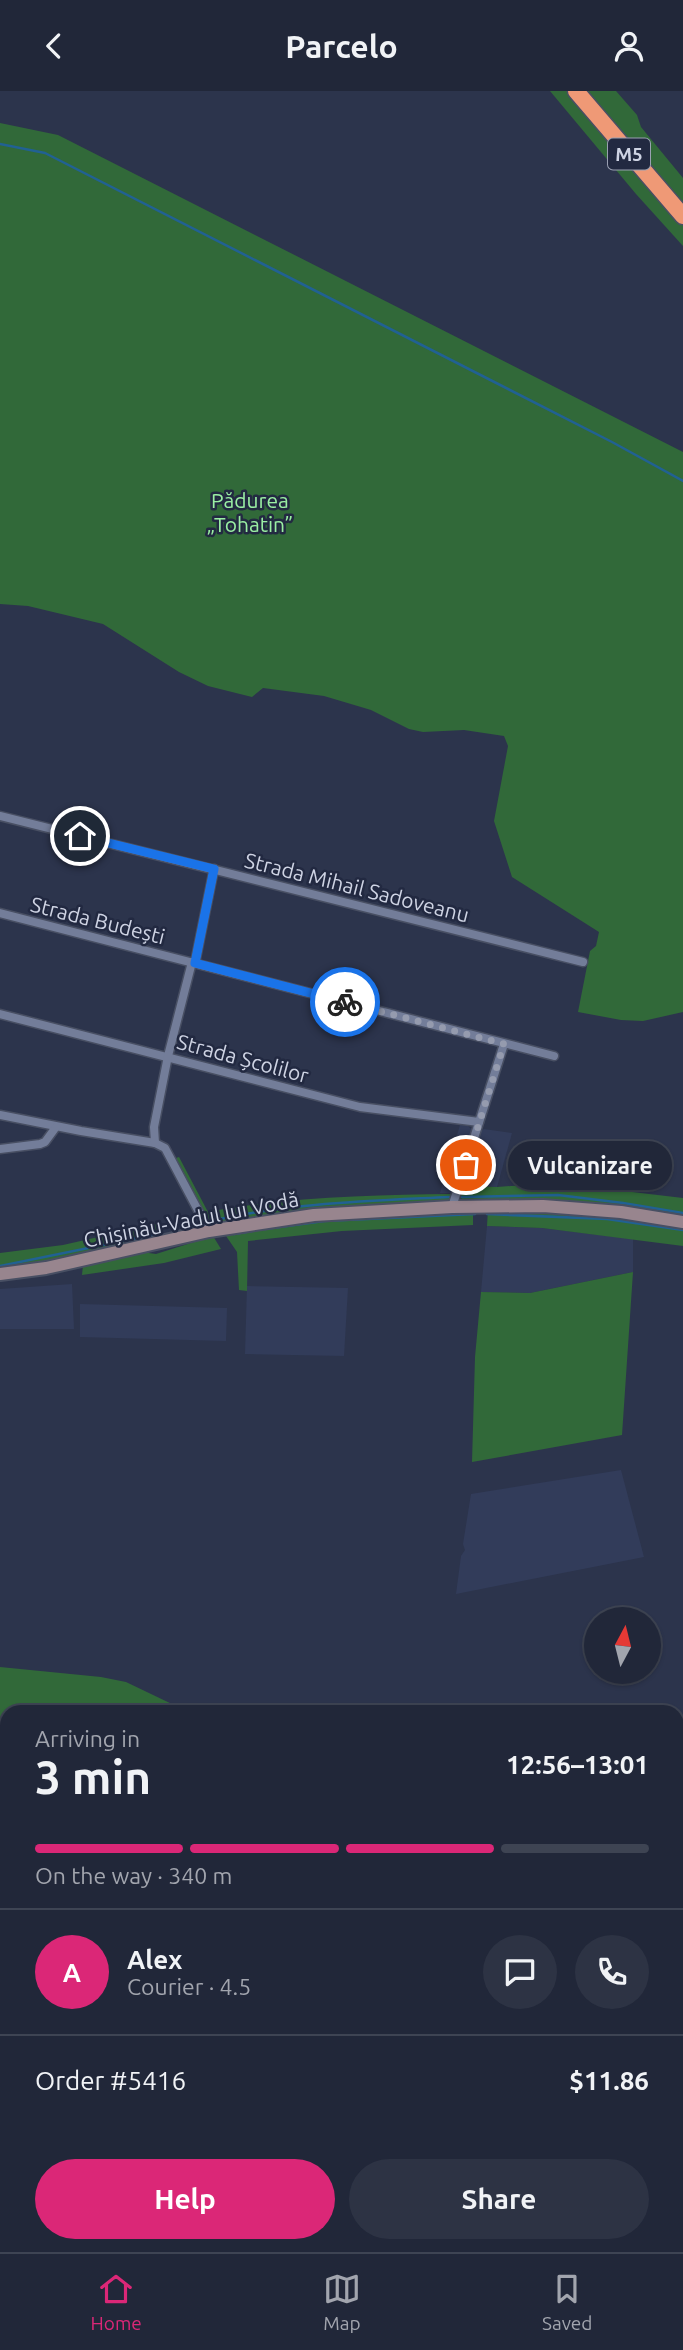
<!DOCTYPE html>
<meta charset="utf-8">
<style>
:root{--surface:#212739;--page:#2d3344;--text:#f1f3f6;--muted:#a2a5ae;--line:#3e4453;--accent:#db2777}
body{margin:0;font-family:Ubuntu,sans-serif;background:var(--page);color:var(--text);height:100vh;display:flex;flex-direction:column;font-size:26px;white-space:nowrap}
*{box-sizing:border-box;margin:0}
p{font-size:23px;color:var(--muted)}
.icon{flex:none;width:38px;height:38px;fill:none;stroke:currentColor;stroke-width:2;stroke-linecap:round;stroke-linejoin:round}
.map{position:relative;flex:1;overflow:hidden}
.side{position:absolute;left:0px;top:1614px;width:684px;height:548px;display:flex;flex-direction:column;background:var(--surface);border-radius:21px 21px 0 0;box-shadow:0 2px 5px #0004,0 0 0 2px var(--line)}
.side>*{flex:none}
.needle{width:46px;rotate:7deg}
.tools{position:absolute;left:584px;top:1516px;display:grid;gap:14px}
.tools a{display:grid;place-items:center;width:77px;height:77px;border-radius:50%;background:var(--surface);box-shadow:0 2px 5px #0004,0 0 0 2px var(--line);font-size:35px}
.pin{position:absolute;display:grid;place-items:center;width:60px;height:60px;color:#fff;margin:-30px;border:4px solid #fff;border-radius:50%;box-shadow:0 2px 7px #0007}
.courier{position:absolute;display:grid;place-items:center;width:70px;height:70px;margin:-35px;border:5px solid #1a73e8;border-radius:50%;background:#fff;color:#222;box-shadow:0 2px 9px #0007}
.bubble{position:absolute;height:49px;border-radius:24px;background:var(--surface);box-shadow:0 2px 5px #0004,0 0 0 2px var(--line);font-size:23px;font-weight:600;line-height:49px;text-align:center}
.headline em{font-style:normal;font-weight:600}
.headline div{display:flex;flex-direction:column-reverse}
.headline{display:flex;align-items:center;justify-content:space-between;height:119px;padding:0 35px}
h1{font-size:46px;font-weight:600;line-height:52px}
.bar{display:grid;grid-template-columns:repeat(4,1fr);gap:10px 7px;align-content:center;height:84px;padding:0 35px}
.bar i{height:9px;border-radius:5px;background:var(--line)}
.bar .on{background:var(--accent)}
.bar p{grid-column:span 4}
.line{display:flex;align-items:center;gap:18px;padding:0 35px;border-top:2px solid var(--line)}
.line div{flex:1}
.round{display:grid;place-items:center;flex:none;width:74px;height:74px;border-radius:37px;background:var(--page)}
.cta{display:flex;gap:14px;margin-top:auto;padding:14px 35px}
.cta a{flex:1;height:80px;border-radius:42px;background:var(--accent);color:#fff;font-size:28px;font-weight:600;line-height:80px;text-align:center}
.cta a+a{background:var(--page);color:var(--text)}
header{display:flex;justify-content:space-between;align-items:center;height:91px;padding:0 35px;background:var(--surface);font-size:32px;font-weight:600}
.tabs{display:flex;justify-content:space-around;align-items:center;height:98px;border-top:2px solid var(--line);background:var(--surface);font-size:19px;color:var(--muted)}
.tabs a{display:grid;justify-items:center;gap:4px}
.tabs .on{color:var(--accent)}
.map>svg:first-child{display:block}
.built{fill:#323c5a}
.green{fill:#316939}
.water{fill:#216193}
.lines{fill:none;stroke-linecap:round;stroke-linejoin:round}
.stream{stroke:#216193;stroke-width:2.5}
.street-casing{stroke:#484f63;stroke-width:11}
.secondary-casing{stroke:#484f63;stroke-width:16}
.highway-casing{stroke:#484f63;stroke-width:19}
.street{stroke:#737d99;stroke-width:8}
.secondary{stroke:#98858e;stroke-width:12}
.highway{stroke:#ef9976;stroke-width:16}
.done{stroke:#959bae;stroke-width:7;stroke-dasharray:0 12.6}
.route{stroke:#1a73e8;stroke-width:9}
.labels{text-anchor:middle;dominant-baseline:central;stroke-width:5;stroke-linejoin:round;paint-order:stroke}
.shield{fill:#222941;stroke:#9aa0b2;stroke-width:2}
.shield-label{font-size:19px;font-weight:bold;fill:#ced3e3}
.park-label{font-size:21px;fill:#9aefa3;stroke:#222941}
.street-label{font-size:21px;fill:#ced3e3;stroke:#222941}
</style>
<header><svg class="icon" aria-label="back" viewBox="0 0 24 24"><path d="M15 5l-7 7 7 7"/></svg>Parcelo<svg class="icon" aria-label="person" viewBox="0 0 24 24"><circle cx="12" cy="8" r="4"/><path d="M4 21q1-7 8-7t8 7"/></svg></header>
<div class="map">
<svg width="683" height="2161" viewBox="0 0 683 2161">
<rect width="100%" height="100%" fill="#2c344c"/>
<g class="built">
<path d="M460,1034l8,1 4,4 -20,63h-12z"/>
<path d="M484,1038l28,4 -15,54 -29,-1 -2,-6 15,-49z"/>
<path d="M487,1135l55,2 91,11v33l-103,21 -49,-1z"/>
<path d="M72,1193l2,45h-74v-40z"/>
<path d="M247,1195l101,2 -4,68 -99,-2z"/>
<path d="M80,1213l147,4 -1,33 -146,-4z"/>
<path d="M621,1379l23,87 -188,37 5,-38 4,-6 -2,-6 8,-50z"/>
</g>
<g class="green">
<path d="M550,0h22l111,130v25l-47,-52z"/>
<path d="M584,0h32l21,24 4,12 42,51v27z"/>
<path d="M0,32l58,12 625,317v560l-40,9 -22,-1 -43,-8 12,-61 6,-5 3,-14 -87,-55 -18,-56 14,-75 -4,-10 -40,-6 -41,2 -14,-3 -38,-19 -47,-14 -61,-8 -11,9 -44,-11 -29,-14 -76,-48 -75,-18 -28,-2z"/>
<path d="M179,1066l29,55c80,-15 164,-17 246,-18l-5,7 -100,5 -59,6 -74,13 -4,-1 -5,-7 -31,-59z"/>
<path d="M556,1092l127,15v20l-220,-17 -3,-5 1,-8 7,-2 29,1z"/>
<path d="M488,1118l106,4 89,14v19l-141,-18 -55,-2z"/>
<path d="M473,1119v15l-131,6 -94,10 -1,50 -8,-1 -2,-38 -13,-19 98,-14z"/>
<path d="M160,1132l3,13 -126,29 -37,4v-16l63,-8z"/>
<path d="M213,1145l8,13 -57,14 -82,12 1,-10 58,-13 15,2z"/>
<path d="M633,1181l-11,163 -150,27 3,-105 6,-65 49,1z"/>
<path d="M0,1576l101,10 25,5 48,23 26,6h29h-222v20l-7,-2z"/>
<path d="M677,1982l6,2v177h-113l-5,-7h112z"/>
<path d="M0,2135h7v19h85l48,7h-140z"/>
</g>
<path class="water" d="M683,1730v185l-6,3v-186z"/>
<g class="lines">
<g class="stream">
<path d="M0,53l45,9 567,289 71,39"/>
<path d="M462,1106l96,-2 65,8 60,10"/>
<path d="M487,1123l120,5 76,11"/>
<path d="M211,1130c77,-18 159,-20 238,-24"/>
<path d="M265,1138l59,-8 151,-7"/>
<path d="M234,1143l18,-3"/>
<path d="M0,1175l157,-32"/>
<path d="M0,1988l7,-3"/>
<path d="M451,2161v-7"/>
</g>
<g class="street-casing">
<g id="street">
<path d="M0,725l583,146"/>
<path d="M0,822l554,143"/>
<path d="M195,872l19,-94"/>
<path d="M0,923l360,93 119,15"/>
<path d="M0,1024l81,16 74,12 10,5 44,83"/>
<path d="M155,1052l-1,-16 14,-71 24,-94"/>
<path d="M0,1058l40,-5 5,-2 11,-15"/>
<path d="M452,1116l52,-163"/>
</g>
</g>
<g class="secondary-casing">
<path id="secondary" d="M0,1183l46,-6 163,-37 105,-16 138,-8 91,-1 78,6 62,10"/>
</g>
<g class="highway-casing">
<path id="highway" d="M576,0l107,125"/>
</g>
<use href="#street" class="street"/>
<use href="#secondary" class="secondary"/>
<use href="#highway" class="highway"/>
</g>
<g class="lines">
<path class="done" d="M345,911l159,42 -38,121"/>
<path class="route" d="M80,745l134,33 -19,94 150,39"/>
</g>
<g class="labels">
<rect class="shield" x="608" y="47.5" width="42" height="31" rx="5"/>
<g class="shield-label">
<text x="629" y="63">M5</text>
</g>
<g class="park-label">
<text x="250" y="409">Pădurea<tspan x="250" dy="24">„Tohatin”</tspan></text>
</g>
<g class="street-label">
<text transform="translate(357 796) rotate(14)">Strada Mihail Sadoveanu</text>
<text transform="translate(98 829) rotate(14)">Strada Budești</text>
<text transform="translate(243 967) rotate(15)">Strada Școlilor</text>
<text transform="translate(191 1128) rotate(-11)">Chișinău-Vadul lui Vodă</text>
</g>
</g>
</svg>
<div class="tools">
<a><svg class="needle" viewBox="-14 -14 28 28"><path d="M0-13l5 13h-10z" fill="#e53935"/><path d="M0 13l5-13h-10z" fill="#a2a5ae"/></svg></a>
</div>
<div class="pin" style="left:466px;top:1074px;background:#ea580c"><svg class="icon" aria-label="bag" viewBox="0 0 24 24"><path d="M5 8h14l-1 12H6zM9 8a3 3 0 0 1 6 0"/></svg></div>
<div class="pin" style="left:80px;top:745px;background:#1f2937"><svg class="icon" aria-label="home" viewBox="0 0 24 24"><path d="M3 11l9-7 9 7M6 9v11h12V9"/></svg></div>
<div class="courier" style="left:345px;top:911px"><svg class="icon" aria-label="bike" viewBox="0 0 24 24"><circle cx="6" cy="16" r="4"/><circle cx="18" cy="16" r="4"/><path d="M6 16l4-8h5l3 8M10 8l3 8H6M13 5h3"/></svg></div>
<div class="bubble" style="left:508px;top:1050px;width:164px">Vulcanizare</div>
<section class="side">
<div class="headline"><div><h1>3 min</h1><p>Arriving in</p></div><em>12:56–13:01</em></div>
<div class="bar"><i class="on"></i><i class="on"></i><i class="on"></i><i></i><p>On the way · 340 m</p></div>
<div class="line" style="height:126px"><b class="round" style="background:var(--accent);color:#fff">A</b><div><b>Alex</b><p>Courier · 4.5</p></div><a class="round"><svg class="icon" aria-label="chat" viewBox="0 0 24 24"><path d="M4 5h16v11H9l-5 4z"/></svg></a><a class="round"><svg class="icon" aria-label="phone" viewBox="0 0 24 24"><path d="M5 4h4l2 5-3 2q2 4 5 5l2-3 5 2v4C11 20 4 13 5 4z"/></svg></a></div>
<div class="line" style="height:91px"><div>Order #5416</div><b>$11.86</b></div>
<div class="cta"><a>Help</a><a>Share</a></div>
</section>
</div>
<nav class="tabs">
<a class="on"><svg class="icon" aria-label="home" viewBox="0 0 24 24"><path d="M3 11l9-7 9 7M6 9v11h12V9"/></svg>Home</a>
<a><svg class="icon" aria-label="map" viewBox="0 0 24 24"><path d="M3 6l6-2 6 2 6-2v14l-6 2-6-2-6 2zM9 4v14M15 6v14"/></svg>Map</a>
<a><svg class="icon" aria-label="saved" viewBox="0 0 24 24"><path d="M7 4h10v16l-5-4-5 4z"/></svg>Saved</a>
</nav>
